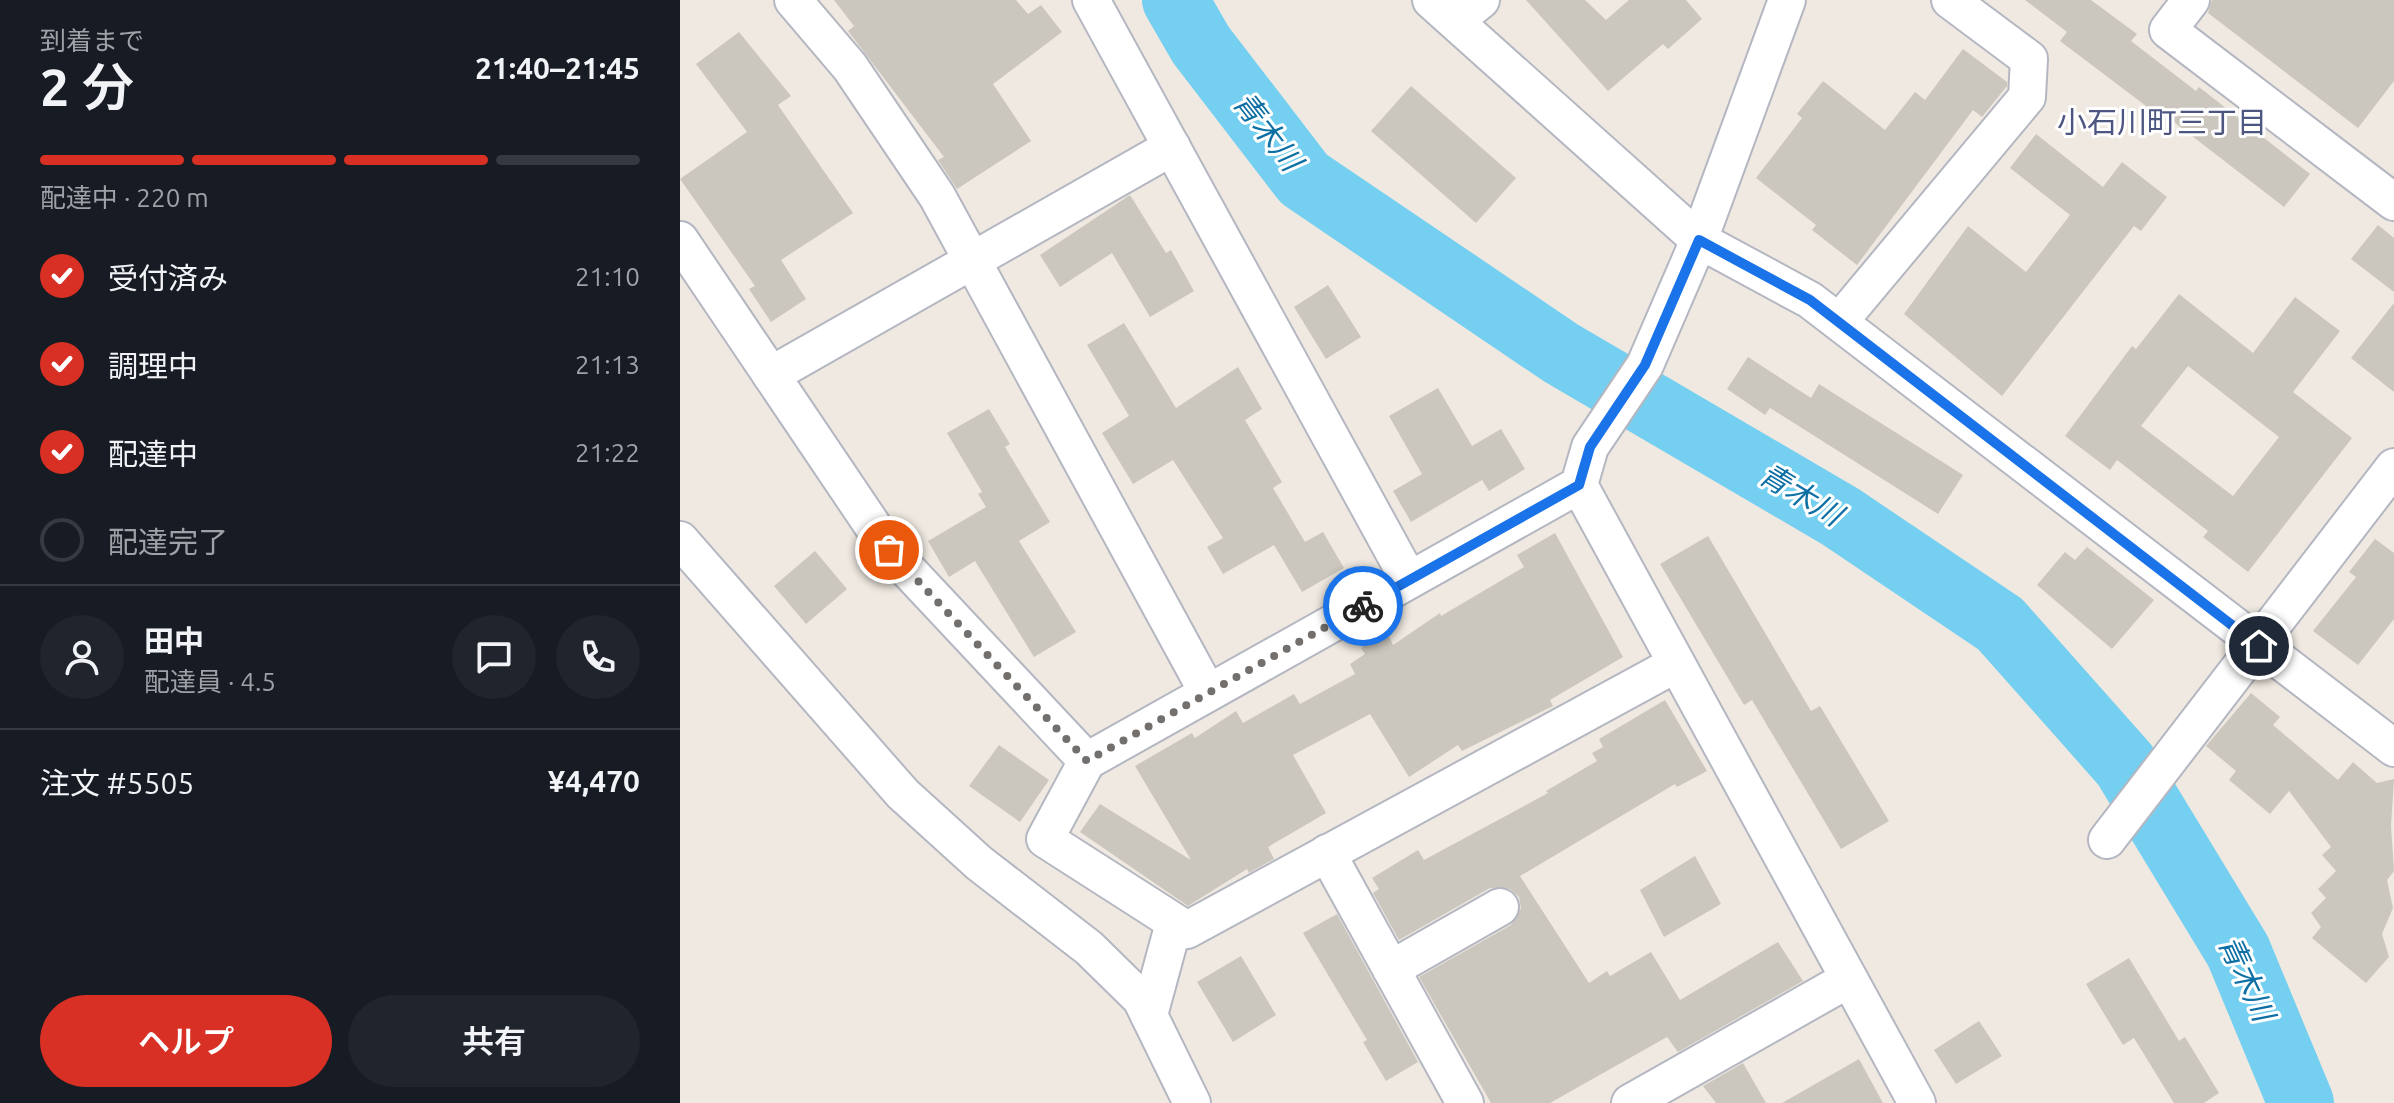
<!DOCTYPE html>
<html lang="ja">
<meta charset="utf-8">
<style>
:root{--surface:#171b24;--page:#20242c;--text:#f1f3f6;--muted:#9ea1a6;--line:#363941;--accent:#d93025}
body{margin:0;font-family:Ubuntu,"Noto Sans JP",sans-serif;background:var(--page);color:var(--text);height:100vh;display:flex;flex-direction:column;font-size:30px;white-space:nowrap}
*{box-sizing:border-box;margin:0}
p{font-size:26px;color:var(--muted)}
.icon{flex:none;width:44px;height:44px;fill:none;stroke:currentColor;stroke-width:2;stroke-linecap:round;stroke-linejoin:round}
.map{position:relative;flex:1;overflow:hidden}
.side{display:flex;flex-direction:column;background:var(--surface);width:680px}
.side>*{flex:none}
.pin{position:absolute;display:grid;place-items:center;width:68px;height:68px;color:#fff;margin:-34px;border:4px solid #fff;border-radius:50%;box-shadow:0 2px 8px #0007}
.courier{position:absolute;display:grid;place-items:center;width:80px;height:80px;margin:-40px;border:6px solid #1a73e8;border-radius:50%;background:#fff;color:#222;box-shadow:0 2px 10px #0007}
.summary em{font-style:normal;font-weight:600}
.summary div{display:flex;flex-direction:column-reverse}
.summary{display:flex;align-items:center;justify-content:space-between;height:136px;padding:0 40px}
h1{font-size:52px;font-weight:600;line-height:60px}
.bar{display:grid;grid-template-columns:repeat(4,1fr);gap:12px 8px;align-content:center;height:96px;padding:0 40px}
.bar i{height:10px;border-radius:6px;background:var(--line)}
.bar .current{background:var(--accent)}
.bar p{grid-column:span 4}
.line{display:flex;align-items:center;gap:20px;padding:0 40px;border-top:2px solid var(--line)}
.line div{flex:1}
.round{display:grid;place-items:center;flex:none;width:84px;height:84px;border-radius:42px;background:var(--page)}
ol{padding:0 40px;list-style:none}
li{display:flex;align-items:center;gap:24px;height:88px}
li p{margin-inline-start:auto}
li .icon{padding:8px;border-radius:50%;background:var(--accent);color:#fff;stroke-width:4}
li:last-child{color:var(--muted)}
li i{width:44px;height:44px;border:4px solid var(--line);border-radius:50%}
.cta{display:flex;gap:16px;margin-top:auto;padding:16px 40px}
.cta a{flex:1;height:92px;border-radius:48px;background:var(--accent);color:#fff;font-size:32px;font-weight:600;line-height:92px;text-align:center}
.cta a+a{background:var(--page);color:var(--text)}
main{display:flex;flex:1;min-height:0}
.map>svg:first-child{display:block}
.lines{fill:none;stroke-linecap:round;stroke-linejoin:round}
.river{stroke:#75cff0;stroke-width:66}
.building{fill:#cbc7bf;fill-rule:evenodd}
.minor-casing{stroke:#b4b7c1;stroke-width:40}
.minor{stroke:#fff;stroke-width:36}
.done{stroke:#726f6d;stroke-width:8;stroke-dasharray:0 14.4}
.route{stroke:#1a73e8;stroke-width:10}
.labels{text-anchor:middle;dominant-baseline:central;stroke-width:6;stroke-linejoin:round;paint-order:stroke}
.neighbourhood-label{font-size:30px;fill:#4d5680;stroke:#fff}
.water-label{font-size:30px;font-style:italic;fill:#0d6fa3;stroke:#fff}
</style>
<main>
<section class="side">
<div class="summary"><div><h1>2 分</h1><p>到着まで</p></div><em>21:40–21:45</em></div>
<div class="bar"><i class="current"></i><i class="current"></i><i class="current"></i><i></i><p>配達中 · 220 m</p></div>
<ol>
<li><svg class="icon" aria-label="check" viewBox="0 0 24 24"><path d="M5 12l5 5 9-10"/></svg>受付済み<p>21:10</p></li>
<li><svg class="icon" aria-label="check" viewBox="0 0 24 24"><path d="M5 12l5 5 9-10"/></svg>調理中<p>21:13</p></li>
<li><svg class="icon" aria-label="check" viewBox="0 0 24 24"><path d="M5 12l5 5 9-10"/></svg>配達中<p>21:22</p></li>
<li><i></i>配達完了</li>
</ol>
<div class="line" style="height:144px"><a class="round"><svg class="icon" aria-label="person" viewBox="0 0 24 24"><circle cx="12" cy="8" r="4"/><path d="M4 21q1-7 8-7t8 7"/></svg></a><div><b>田中</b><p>配達員 · 4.5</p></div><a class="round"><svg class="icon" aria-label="chat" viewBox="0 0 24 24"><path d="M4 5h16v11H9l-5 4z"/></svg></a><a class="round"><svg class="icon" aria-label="phone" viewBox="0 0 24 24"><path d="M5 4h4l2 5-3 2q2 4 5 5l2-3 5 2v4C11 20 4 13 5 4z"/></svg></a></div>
<div class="line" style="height:104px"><div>注文 #5505</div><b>¥4,470</b></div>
<div class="cta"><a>ヘルプ</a><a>共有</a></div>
</section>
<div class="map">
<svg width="1714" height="1103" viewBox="0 0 1714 1103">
<rect width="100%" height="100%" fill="#efe9e1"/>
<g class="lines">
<path class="river" d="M495,0l26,45 103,134 257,174 280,164 159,107 125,141 113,186 63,152"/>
</g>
<g class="building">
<path d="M154,0h182l12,14 13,-9 21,27 -69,52 38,57 -74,48 -19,-29 6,-3 -96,-126 6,-5z"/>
<path d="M846,0h59l21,20 23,-20h57l16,19 -34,30 -5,-5 -55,47z"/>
<path d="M1345,0h66l46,34 -6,7 65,50 3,-4 111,87 -26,33 -123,-95 -3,3 -98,-74 7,-9z"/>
<path d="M1532,0h182v81l-36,47 -150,-115z"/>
<path d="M59,32l52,64 -13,9 75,108 -72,47 25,39 -35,23 -22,-33 6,-3 -75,-107 67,-47 -51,-68z"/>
<path d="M1283,49l44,33v4l-25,31 -9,-7 -116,155 -45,-35 4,-5 -60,-47 46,-60 -5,-4 26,-33 62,49 30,-38 10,8z"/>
<path d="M731,86l105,92 -40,45 -105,-92z"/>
<path d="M1356,134l67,53 19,-25 45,35 -26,34 -7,-5 -132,170 -98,-82 64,-88 58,46 44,-57 -60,-47z"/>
<path d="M450,195l36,58 5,-3 23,41 -44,26 -38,-64 -52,34 -20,-32z"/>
<path d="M1698,225l16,13v54l-43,-33z"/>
<path d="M648,285l33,52 -35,22 -32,-52z"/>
<path d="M1499,294l74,59 42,-56 45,34 -47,61 59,46 -104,134 -45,-35 5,-6 -91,-71 -7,10 -45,-34 67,-90 4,3zM1508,366l91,71 -46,59 -92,-70z"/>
<path d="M1714,303v89l-43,-34z"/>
<path d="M444,323l52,85 62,-41 24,42 -17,11 37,62 -9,6 32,54 18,-10 21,36 -42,24 -28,-47 -51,29 -16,-27 16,-9 -50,-78 -40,24 -31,-51 27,-17 -42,-71z"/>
<path d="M1068,357l63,41 8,-14 144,91 -25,39 -168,-106 -5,7 -38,-26z"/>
<path d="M758,388l34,58 29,-17 24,40 -36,22 -7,-11 -71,42 -18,-31 29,-17 -33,-58z"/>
<path d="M309,409l21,35 -5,3 45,75 -31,19 57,91 -42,25 -59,-96 -26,16 -21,-36 58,-34 -8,-13 4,-2 -35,-59z"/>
<path d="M875,533l68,124 -73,43 3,6 -91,45 -4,-6 -49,32 -39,-63 -77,41 33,58 -58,34 6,12 -25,14 -2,-4 -59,37 -108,-74 20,-28 91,56 -56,-94 57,-33 3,5 41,-27 7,12 51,-29 6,10 55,-30 -5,-10 15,-10 -4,-6 26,-16 6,13 47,-32 1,3 83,-49 -7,-12z"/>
<path d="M1028,536l103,175 9,-5 69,115 -48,28 -89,-149 -8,5 -84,-141z"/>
<path d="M1695,539l19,14v66l-36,46 -45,-34 43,-54 -7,-5z"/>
<path d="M1407,547l67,53 -42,49 -75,-64 28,-33 10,8z"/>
<path d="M135,551l32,38 -41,35 -32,-38z"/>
<path d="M1571,693l29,24 -7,8 65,55 15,-18 24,21 17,-4 -3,47 3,45 -7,9 6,28 -11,26 7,23 -23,26 -54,-45 9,-11 -10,-14 15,-15 -8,-9 18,-18 -14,-16 9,-8 -42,-56 -19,23 -41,-34 7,-9 -30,-25z"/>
<path d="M985,700l42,71 -30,16 -2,-3 -155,92 69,107 18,-12 3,5 41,-24 29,48 98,-58 25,39 -125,71 -11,-15 -117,66h-59l-72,-126 92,-52 10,-17 -2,-11 -9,-8 -20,-1 -91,52 -26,-47 6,-4 -7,-11 46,-28 6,10 124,-67 -2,-2 51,-30 -5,-8 11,-6 -4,-8z"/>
<path d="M319,745l50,35 -29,42 -51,-36z"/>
<path d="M1015,856l26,48 -57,33 -24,-47z"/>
<path d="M657,914l81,148 -32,19 -23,-39 4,-2 -64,-107z"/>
<path d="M561,956l35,59 -43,27 -36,-60z"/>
<path d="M1449,958l50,83 6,-4 34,56 -15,10h-30l-40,-65 -11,7 -37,-61z"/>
<path d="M1299,1021l23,35 -46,28 -22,-34z"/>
<path d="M1179,1059l24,44h-101z"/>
<path d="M1063,1063l23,40h-50l-13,-17z"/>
</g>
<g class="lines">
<g class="minor-casing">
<g id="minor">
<path d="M113,0l57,67 87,129 271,497"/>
<path d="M411,0l318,580"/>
<path d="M751,0l268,240 111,60 584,448"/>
<path d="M1511,0l-23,30 226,172"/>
<path d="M775,21l26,-21"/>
<path d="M0,240l209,310 198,211"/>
<path d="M1159,322l188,-225 2,-38 -79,-59"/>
<path d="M91,375l401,-228"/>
<path d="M899,485l338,618"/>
<path d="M0,540l223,254 76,69 110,85 52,51 51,104"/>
<path d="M996,664l-489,266 -142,-91 42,-78 492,-276 11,-38 55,-82 54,-125 88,-240"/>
<path d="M1427,840l287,-373"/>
<path d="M647,853l138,250"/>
<path d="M711,969l109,-62"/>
<path d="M469,1015l25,-92"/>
<path d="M950,1103l219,-124"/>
</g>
</g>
<use href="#minor" class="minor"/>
</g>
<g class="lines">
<path class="done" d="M209,550l198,211 276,-155"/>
<path class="route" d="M683,606l216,-121 11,-38 55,-82 54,-125 111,60 449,346"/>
</g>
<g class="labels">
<g class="neighbourhood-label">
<text x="1482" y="122">小石川町三丁目</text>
</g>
<g class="water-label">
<text transform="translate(588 131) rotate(52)">青木川</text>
<text transform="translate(1121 494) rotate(31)">青木川</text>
<text transform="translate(1567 978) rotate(65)">青木川</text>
</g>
</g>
</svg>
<div class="pin" style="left:209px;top:550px;background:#ea580c"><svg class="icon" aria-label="bag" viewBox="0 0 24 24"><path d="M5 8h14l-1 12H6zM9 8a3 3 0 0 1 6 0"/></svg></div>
<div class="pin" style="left:1579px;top:646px;background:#1f2937"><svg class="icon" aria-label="home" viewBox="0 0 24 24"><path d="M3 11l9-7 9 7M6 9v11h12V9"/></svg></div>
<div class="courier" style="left:683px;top:606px"><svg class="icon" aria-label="bike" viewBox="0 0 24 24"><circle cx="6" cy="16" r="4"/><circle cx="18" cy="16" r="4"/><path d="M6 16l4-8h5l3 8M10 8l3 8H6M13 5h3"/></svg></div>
</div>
</main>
